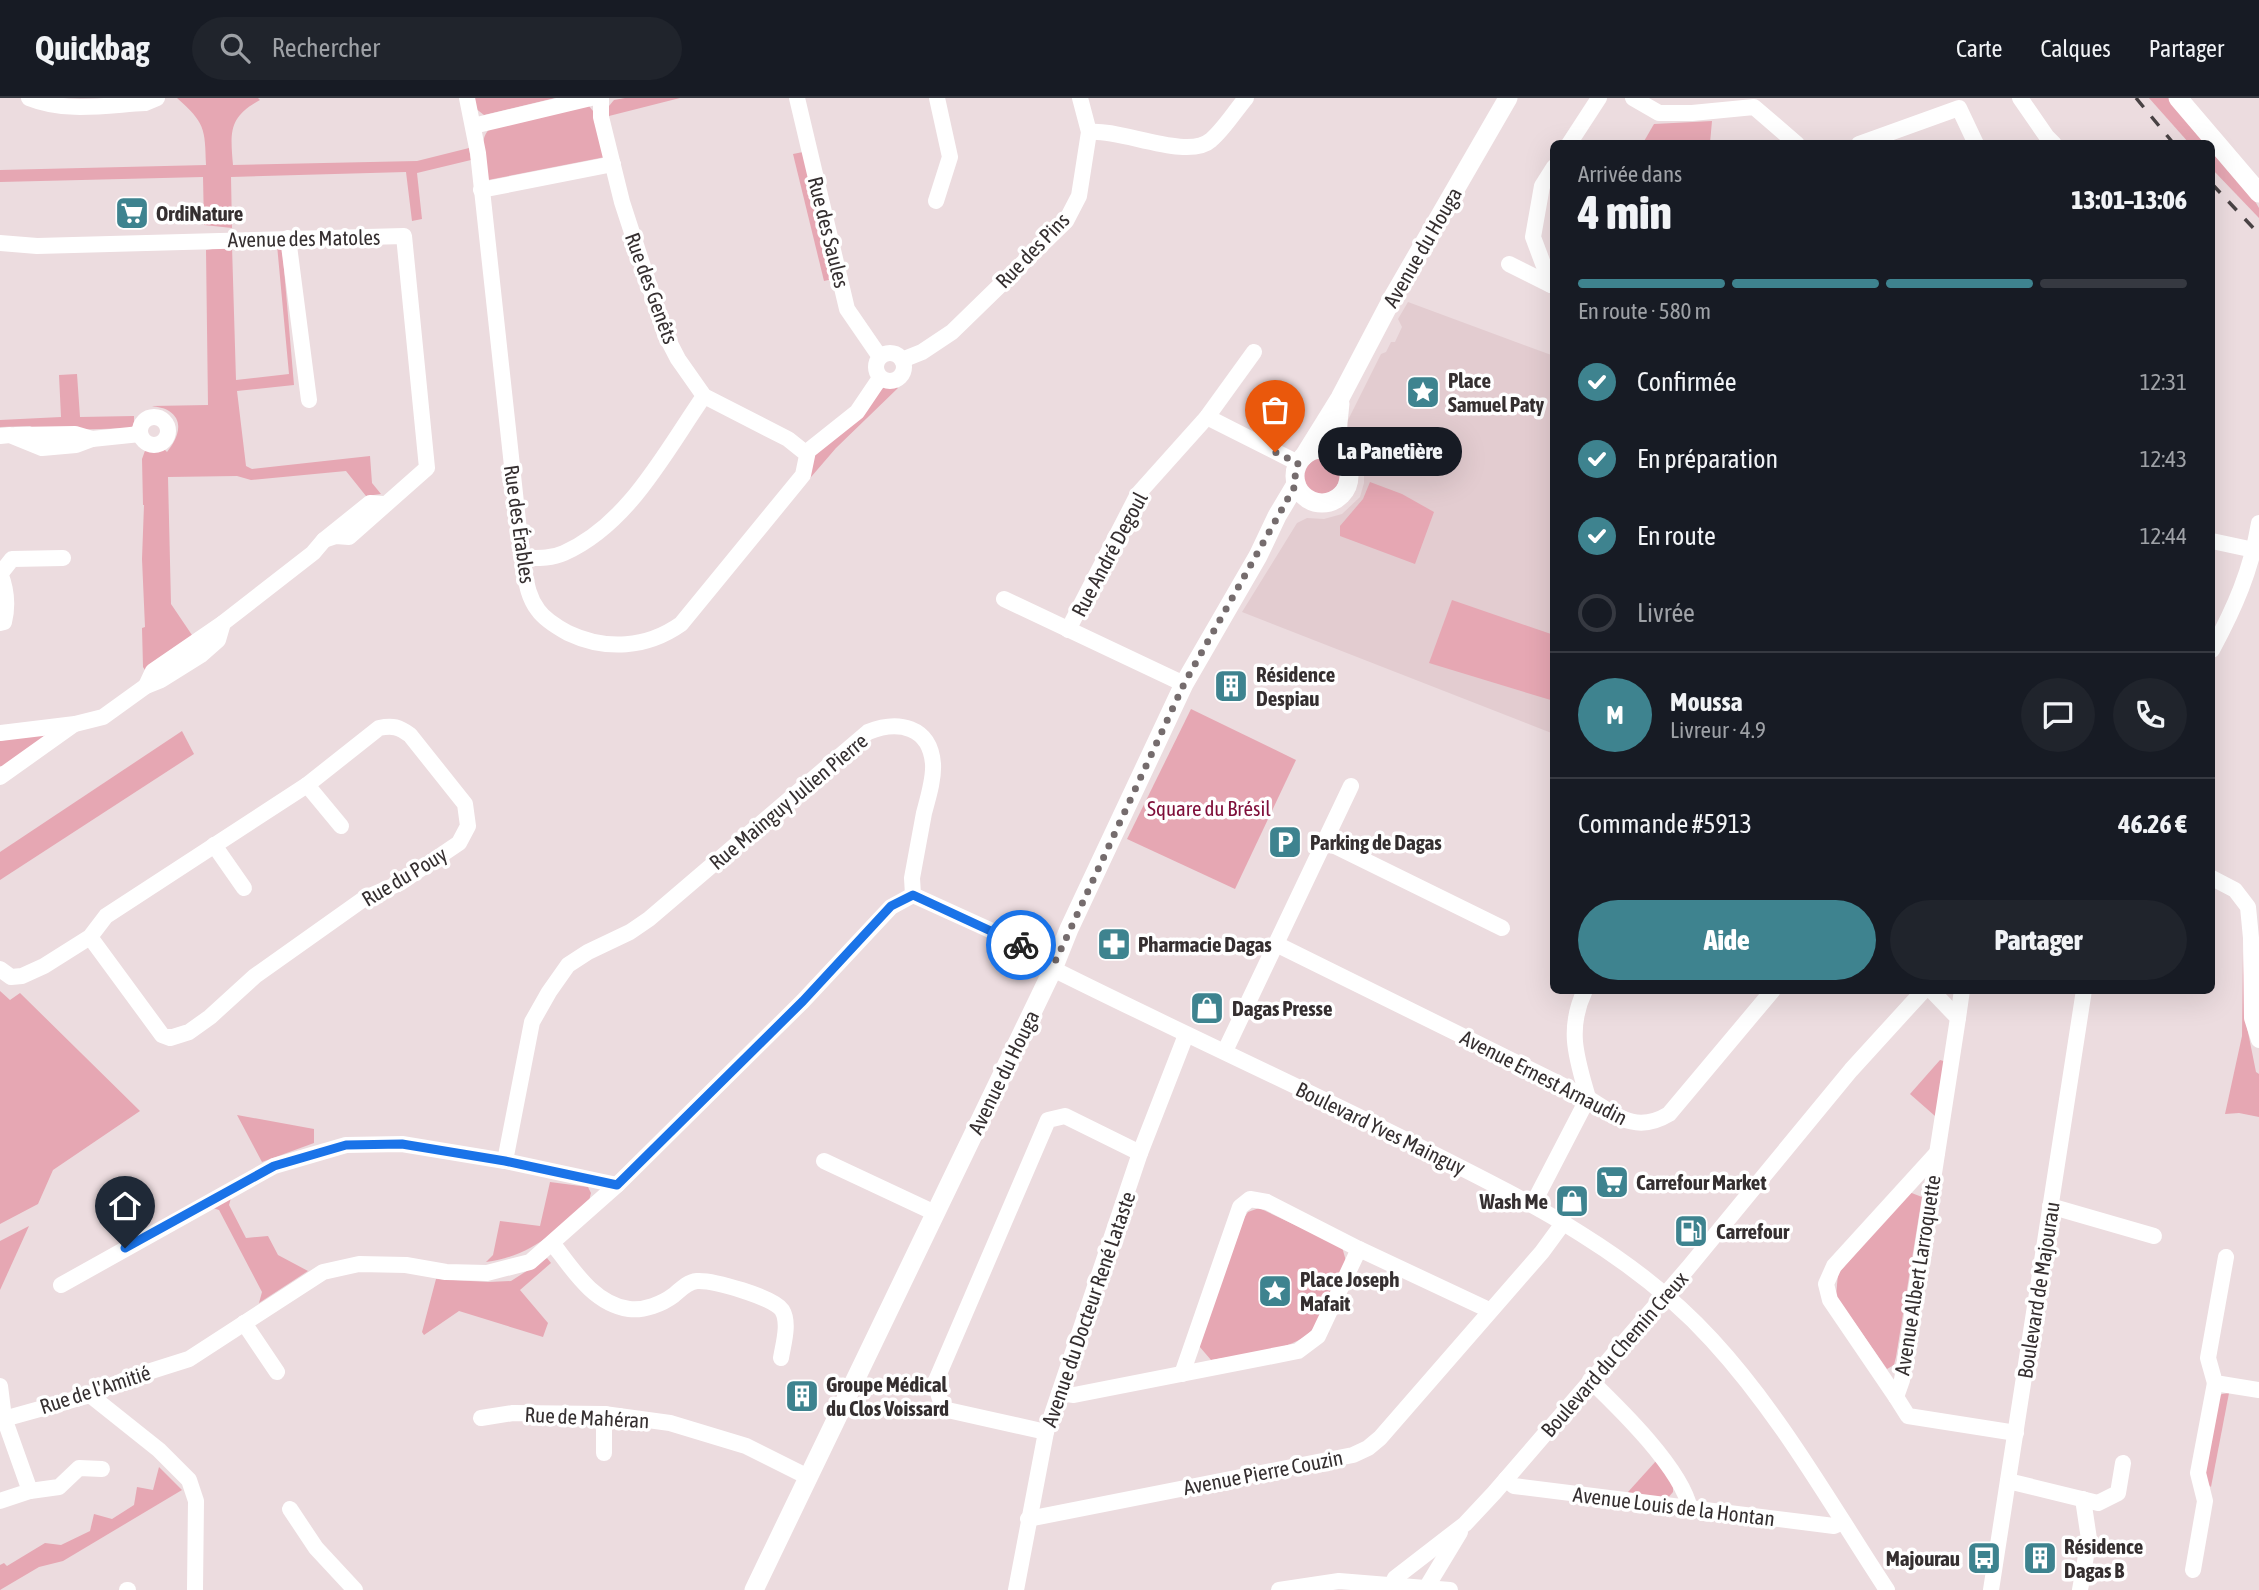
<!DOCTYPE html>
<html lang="fr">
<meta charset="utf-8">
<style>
:root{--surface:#171b24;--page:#20242c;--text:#f1f3f6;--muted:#9ea1a6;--line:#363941;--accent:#3e838f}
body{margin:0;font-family:"Asap Condensed",sans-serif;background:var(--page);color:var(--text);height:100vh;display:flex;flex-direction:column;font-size:26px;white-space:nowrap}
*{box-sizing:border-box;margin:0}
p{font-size:23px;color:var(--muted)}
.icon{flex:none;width:38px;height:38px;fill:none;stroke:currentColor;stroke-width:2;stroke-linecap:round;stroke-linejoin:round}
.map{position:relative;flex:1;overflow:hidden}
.side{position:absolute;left:1550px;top:42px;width:665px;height:854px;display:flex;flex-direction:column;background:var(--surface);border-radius:10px;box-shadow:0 7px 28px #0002}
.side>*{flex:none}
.pin{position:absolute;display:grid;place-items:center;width:60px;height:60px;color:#fff;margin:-72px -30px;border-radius:50% 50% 50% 0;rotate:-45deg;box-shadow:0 0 7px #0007}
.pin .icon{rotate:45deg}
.courier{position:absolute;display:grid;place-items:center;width:70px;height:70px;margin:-35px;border:5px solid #1a73e8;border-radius:50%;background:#fff;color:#222;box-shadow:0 2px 9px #0007}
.bubble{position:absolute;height:49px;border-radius:24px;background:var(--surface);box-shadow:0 7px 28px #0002;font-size:23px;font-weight:800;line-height:49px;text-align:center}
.head em{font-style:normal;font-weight:800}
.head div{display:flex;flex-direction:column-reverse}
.head{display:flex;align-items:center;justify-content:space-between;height:119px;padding:0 28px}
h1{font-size:46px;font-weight:800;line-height:52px}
.bar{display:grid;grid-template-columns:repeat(4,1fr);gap:10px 7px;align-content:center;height:84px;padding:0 28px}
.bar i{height:9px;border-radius:5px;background:var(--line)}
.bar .on{background:var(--accent)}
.bar p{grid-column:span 4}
.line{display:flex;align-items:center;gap:18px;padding:0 28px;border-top:2px solid var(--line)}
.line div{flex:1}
.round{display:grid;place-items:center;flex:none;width:74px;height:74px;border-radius:37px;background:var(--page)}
ol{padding:0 28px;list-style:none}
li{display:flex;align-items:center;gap:21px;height:77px}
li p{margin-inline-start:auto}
li .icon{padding:7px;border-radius:50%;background:var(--accent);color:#fff;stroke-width:4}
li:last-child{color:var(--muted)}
li i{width:38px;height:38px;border:4px solid var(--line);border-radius:50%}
.button{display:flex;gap:14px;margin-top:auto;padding:14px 28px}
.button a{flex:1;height:80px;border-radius:42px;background:var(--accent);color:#fff;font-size:28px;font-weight:800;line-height:80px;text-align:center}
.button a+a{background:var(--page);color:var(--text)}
header{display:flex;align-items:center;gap:42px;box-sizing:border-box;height:98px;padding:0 35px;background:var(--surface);border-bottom:2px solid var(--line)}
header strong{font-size:33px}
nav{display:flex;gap:38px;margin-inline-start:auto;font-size:24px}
.search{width:490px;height:63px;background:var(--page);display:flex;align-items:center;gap:18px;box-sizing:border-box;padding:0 24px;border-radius:38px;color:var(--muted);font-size:26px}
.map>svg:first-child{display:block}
.built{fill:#e3ccd0}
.green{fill:#e6a7b3}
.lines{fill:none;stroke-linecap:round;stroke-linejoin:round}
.minor{stroke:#fff;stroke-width:16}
.major{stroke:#fff;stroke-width:19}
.rail{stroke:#494244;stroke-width:3.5;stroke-dasharray:12 12;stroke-linecap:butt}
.done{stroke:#756c6d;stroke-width:7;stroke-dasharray:0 12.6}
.route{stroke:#1a73e8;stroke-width:9}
.labels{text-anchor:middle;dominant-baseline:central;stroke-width:7;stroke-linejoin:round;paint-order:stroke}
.poi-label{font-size:21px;font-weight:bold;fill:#352f30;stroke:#fff;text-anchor:start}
.street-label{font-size:21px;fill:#352f30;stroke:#fff}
.park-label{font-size:21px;fill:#7e0e39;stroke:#fff}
</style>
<header>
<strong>Quickbag</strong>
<div class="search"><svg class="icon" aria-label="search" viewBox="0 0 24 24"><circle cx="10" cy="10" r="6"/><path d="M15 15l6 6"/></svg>Rechercher</div>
<nav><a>Carte</a><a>Calques</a><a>Partager</a></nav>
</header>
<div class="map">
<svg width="2259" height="1492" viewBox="0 0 2259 1492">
<rect width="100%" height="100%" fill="#ecdcdf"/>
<path class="built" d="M1408,204l146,54v378l-312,-122 55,-89 10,-5 17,1 18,-5 18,-17 4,-14v-14l-4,-13 -10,-17 -3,-17 34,-68 5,-2 5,-10h4l7,-15 -4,-8z"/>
<g class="green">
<path d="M177,0h81l2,2c-31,17 -30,31 -27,65l184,-4 52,-13 2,12 -54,13 5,46 -10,2 -6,-49 -175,5 1,51 -28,-3 -1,-48 -203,5v-12l206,-5c-1,-37 -1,-42 -29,-67z"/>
<path d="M473,0h82l-71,17 -9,-7z"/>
<path d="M625,0h55l-71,18v-10l5,-6z"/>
<path d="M2149,0h20l40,45h-20z"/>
<path d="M589,8l4,5 12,46 -117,23c-2,-16 -12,-41 3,-52z"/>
<path d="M1712,23l-2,22h-67l11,-19z"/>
<path d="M2212,50l41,50 6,10v10l-47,-49z"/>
<path d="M803,54l30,127 -9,2 -31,-127z"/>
<path d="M277,147l5,1 12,139 -57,6 9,75 6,3 118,-13 2,27 9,11 -15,2 -20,-25 -95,9 -14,-4 -69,1 3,127 23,34 -47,35 -4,-6 -1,-39 3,-1 -3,-68 2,-54h-1l-1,-46 4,-11h17l4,4c9,-11 19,-30 2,-41 -4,-3 -12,-4 -17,-5l56,-1 -2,-155 26,-4 4,134 53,-6z"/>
<path d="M77,276l3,43 54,-1v9l-3,3 -92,3 -9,-5 -30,1v-7l61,-3 -2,-42z"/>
<path d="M892,286l6,4 -62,60 -31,36 10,-32 66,-63z"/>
<circle cx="1320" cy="377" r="20"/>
<path d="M1370,384l32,12 32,18 -19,52 -75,-28v-10l23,-27z"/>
<path d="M1452,502l102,35v66l-125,-38z"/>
<path d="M1191,611l105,51 -61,129 -108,-50z"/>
<path d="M182,633l12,23 -194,126v-28z"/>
<path d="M44,634l4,3 -41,31h-7v-25z"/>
<path d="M2243,853l3,71 10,50 3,2v43l-20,-4 -14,1 17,-78z"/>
<path d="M0,893l10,9 10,-7 120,118 -87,59 -15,34 -38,20z"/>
<path d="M1940,962l7,2 -8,50 -4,4 -25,-22z"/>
<path d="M237,1017l77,14v14l-52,19z"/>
<path d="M550,1084l38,5 3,6 -2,8c-35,31 -55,54 -103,61l7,-7 7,-34 40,5z"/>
<path d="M1909,1094l13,5 -26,160 -2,8 -7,4 -51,-73 2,-22z"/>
<path d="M231,1100l-2,7 17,33 22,-2 10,19 30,16 -49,32 3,-11 -43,-82 -6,-2z"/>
<path d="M1259,1110l83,39 4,14c-9,20 -21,57 -37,72 -20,19 -71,22 -98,27l-12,-14 45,-128 4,-6z"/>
<path d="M29,1128l-29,64v-49z"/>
<path d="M547,1160l4,5 -31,27 28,33 -5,14 -84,-26 -35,24 -2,-3 14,-53 52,3 23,-1z"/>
<path d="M2229,1295l-18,94 -6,-5 -1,-16 12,-68 6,-4z"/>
<path d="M1656,1363l17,22v9l-7,8 -32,-3 -6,-5z"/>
<path d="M159,1369l23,23 -119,71 -24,6 -39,23v-25l4,-2 3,3 38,-23 16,2 29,-14 4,-17 18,5 22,-14 3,-18 16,3z"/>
</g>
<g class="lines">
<g class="minor">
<path d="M29,0c37,15 78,7 116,5l12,-5"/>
<path d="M467,0l11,55 44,405c4,19 4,36 16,52 7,10 19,17 30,23 38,18 79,15 113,-9l122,-149 5,-24 49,-39 23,-34"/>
<path d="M601,0v19l21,85 43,132 13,25 26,37 84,43 15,12h5"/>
<path d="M797,0l50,211 33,48"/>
<path d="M1633,0l26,15h33l62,-6 43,37"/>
<path d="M2020,0l27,39 7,7"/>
<path d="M473,28l118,-28"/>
<path d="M1089,34c30,-4 99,29 122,8 13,-11 24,-29 35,-42"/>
<path d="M1569,46l30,-46"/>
<path d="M1859,46l100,-36 17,36"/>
<path d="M1554,69l-12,19 -9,51 18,48 3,1"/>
<path d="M481,92l132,-26"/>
<path d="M936,103l14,-44 -13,-59"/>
<path d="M288,140l21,162"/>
<path d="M0,145l37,3 367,-10 23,232 -78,69 -13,-1 -12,4"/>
<path d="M1509,166l42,21"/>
<circle cx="890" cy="269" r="14"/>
<path d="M902,262l20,-8 30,-20 114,-111 13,-25 10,-64 -9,-34"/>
<path d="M1207,319l91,46"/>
<circle cx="154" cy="333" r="14"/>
<path d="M15,337l60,-1 17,5"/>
<path d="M0,338l10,-1 32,13 34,-3 16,-6 48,-5"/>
<path d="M2212,443l42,9"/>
<path d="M522,460c14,0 29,1 42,-5 65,-29 101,-101 140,-157"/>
<path d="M0,475c6,15 8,33 4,49l-4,1"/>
<path d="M1,475l11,-14 51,-1"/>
<path d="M1004,501l180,85"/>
<path d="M1068,532l70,-136 69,-77 47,-65"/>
<path d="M2212,552c23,-43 39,-79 47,-127"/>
<path d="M146,588l7,-15 70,-48 90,-70 11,-13 46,-37 13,1"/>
<path d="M0,635l75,-9 28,-7 43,-31 15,-6 40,-25 17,-15 5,-17"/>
<path d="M0,679l73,-52"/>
<path d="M307,687l34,41"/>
<path d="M1325,743l177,87"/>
<path d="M214,747l30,43"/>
<path d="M2212,780l23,12 13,17 3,31 1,80 7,22"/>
<path d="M1276,846l312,154c29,18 48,36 81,16l104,-124"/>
<path d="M0,871l11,8 11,-1 22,-10 46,-29 16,-21 201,-131 72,-57c14,-3 20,-1 31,7l55,69 3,22 -9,17 -59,40 -35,15 -110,78 -45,41 -21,15 -19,6 -8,-3 -72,-98"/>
<path d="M1053,871c120,60 241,115 361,175 107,54 216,106 298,196 69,75 119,165 175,250"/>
<path d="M1931,892l27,28 -56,362 -6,17 12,19 108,17"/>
<path d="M1958,920l4,-28"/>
<path d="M1225,953l126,-265"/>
<path d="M505,1063l27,-139 17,-30 19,-27 20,-13 42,-20 19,-13 219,-187c30,-12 62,-6 65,32 1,15 -5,34 -9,49 -4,21 -8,43 -12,65l1,17 143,65"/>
<path d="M824,1063l111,52"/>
<path d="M1533,1106l55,-106c-11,-39 -22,-68 -3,-108"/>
<path d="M2050,1108l104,30"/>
<path d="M553,1146c20,26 41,60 76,65 15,2 33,-5 45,-14 7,-6 13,-13 23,-14 16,-1 76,16 85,29 8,13 1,35 -1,48"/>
<path d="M2226,1159l-18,101 7,25 44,7"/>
<path d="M61,1187l213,-119 72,-21 56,-1 103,17 112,24 186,-184 88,-94 22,-12"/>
<path d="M244,1225l33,49"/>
<path d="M1182,1276l58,-167 10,-8 17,3 92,47 130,61"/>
<path d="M1590,1282c30,29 92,89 100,129"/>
<path d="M0,1288l4,32 26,73 -30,10"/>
<path d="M1059,1295l15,2 224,-44 20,-15 41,-87"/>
<path d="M90,1297l69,55 30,30 7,21 -1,89"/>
<path d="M1896,1299l-66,-97 -4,-16 8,-18 103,-113"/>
<path d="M481,1320l32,-5 91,1 66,9 76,23 62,31"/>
<path d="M0,1322l90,-25 39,-17 60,-19 134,-87 36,-8 47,1 40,7 41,1 43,-11 87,-77"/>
<path d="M1046,1334l-103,-23 -8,-26 113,-263 17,-4 75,37"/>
<path d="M604,1355v-39"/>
<path d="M1506,1381l8,7 320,40 9,-4"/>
<path d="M2008,1383l90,22 20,-10 5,-30"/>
<path d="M30,1393l29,-4 20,-19 23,1"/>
<path d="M290,1411l26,39 39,42"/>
<path d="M1028,1421l325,-64 15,-7 12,-10 162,-186 22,-30"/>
<path d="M2193,1472l12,-69 -7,-28 17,-90"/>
<path d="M127,1492h1"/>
<path d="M1016,1492l30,-158 94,-279 46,-118"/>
<path d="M1279,1492l60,-9 111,9"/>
<path d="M1389,1492l6,-12 70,-54 29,-31 194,-225 163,-198 73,-80"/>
<path d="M1425,1492l35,-58"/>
<path d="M1991,1492l93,-600"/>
<path d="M2080,1492l9,-51 -6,-40"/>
</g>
<g class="major">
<path d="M2178,0l81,95"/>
<circle cx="1322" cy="378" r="27"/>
<path d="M1335,354l5,-49"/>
<path d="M1304,358l36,-58 53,-101 115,-199"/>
<path d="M754,1492l299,-621 16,-40 115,-245 74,-128 19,-40 19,-32"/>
</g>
<g class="rail">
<path d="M2136,0l38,46"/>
<path d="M2212,86l47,50"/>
</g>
</g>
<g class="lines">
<path class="done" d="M1021,847l35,15 128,-276 112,-200 -1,-7 3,-14 -23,-11"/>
<path class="route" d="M125,1150l149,-82 72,-21 56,-1 103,17 112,24 186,-184 88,-95 22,-11 108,50"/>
</g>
<defs>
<g id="supermarket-square" transform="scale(1.75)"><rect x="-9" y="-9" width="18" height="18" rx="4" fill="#3e838f" stroke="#fff"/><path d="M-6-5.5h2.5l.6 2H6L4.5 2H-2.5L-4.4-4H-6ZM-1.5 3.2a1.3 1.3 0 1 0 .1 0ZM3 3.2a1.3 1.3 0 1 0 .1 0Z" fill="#fff"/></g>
<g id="sight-square" transform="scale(1.75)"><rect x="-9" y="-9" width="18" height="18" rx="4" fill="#3e838f" stroke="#fff"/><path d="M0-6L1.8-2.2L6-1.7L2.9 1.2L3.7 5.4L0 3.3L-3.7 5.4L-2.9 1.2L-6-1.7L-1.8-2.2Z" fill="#fff"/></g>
<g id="building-square" transform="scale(1.75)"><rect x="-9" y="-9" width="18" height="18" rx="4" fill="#3e838f" stroke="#fff"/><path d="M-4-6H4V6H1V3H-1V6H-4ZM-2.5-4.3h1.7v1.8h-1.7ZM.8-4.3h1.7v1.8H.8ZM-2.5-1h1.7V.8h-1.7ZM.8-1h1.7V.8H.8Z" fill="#fff"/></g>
<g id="parking-square" transform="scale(1.75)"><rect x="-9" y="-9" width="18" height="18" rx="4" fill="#3e838f" stroke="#fff"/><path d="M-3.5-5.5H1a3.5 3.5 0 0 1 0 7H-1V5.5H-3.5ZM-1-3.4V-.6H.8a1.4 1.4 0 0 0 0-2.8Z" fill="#fff"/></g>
<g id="pharmacy-square" transform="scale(1.75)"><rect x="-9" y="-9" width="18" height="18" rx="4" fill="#3e838f" stroke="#fff"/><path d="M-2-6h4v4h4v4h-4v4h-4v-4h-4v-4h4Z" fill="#fff"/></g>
<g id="shop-square" transform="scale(1.75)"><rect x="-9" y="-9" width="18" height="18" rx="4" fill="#3e838f" stroke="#fff"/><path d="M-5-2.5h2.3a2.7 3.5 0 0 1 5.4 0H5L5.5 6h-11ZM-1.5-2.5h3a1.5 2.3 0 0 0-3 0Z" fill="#fff"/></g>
<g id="fuel-square" transform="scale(1.75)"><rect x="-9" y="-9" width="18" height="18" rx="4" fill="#3e838f" stroke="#fff"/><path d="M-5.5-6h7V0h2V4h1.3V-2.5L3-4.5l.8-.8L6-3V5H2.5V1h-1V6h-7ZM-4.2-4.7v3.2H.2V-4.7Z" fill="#fff"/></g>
<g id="bus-square" transform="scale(1.75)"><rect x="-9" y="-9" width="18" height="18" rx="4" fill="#3e838f" stroke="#fff"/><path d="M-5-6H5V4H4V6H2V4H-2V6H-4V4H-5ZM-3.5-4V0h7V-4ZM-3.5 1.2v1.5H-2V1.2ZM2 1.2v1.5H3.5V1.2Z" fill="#fff"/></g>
</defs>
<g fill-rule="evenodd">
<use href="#supermarket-square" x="132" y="115"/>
<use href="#sight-square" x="1423" y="294"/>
<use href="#building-square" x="1231" y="588"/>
<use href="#parking-square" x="1285" y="744"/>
<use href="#pharmacy-square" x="1114" y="846"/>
<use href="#shop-square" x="1207" y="910"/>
<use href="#supermarket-square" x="1612" y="1084"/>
<use href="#shop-square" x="1572" y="1103"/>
<use href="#fuel-square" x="1691" y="1133"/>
<use href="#sight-square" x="1275" y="1193"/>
<use href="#building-square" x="802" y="1298"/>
<use href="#bus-square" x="1984" y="1460"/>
<use href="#building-square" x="2040" y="1460"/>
</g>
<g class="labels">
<g class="poi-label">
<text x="156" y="115">OrdiNature</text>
<text x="1448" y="282">Place<tspan x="1448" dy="24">Samuel Paty</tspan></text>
<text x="1256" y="576">Résidence<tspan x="1256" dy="24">Despiau</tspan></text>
<text x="1310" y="744">Parking de Dagas</text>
<text x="1138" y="846">Pharmacie Dagas</text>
<text x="1232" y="910">Dagas Presse</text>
<text x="1636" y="1084">Carrefour Market</text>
<text x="1548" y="1103" text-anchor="end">Wash Me</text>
<text x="1716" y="1133">Carrefour</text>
<text x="1300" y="1181">Place Joseph<tspan x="1300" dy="24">Mafait</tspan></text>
<text x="826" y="1286">Groupe Médical<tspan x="826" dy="24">du Clos Voissard</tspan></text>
<text x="2064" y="1448">Résidence<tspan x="2064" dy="24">Dagas B</tspan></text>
<text x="1960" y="1460" text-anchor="end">Majourau</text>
</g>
<g class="street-label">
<text transform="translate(829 134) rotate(76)">Rue des Saules</text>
<text transform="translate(304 140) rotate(-1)">Avenue des Matoles</text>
<text transform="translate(1422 149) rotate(-60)">Avenue du Houga</text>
<text transform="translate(1032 152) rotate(-46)">Rue des Pins</text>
<text transform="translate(652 190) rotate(70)">Rue des Genêts</text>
<text transform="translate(520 426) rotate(82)">Rue des Érables</text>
<text transform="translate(1109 456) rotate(-62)">Rue André Degoul</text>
<text transform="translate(788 703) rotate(-40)">Rue Mainguy Julien Pierre</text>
<text transform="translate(404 778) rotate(-31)">Rue du Pouy</text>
<text transform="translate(1003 974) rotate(-64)">Avenue du Houga</text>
<text transform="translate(1544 979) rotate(27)">Avenue Ernest Arnaudin</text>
<text transform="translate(1381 1030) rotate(26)">Boulevard Yves Mainguy</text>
<text transform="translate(1917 1177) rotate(-81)">Avenue Albert Larroquette</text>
<text transform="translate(2038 1192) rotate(-81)">Boulevard de Majourau</text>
<text transform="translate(1088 1211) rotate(-71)">Avenue du Docteur René Lataste</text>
<text transform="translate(1614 1256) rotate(-49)">Boulevard du Chemin Creux</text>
<text transform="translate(95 1291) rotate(-18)">Rue de l'Amitié</text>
<text transform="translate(587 1319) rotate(3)">Rue de Mahéran</text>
<text transform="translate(1263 1374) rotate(-11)">Avenue Pierre Couzin</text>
<text transform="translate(1674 1408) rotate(7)">Avenue Louis de la Hontan</text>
</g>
<g class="park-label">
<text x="1209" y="710">Square du Brésil</text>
</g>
</g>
</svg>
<div class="pin" style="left:1275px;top:354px;background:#ea580c"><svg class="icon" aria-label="bag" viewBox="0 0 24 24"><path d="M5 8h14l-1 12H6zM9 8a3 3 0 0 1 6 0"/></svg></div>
<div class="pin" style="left:125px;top:1150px;background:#1f2937"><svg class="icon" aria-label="home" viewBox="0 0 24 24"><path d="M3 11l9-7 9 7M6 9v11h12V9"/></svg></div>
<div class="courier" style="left:1021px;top:847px"><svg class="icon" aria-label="bike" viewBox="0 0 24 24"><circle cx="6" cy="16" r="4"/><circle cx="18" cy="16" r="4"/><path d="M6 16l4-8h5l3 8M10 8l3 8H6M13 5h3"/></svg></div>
<div class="bubble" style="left:1318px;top:329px;width:144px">La Panetière</div>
<section class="side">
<div class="head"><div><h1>4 min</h1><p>Arrivée dans</p></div><em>13:01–13:06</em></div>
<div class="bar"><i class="on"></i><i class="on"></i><i class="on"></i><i></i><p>En route · 580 m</p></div>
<ol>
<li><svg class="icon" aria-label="check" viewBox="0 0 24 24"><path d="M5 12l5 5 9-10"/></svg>Confirmée<p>12:31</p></li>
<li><svg class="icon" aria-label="check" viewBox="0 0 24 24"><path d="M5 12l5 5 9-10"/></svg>En préparation<p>12:43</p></li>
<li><svg class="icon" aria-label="check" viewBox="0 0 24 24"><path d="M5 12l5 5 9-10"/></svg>En route<p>12:44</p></li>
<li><i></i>Livrée</li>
</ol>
<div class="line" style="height:126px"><b class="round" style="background:var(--accent);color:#fff">M</b><div><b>Moussa</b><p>Livreur · 4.9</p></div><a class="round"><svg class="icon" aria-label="chat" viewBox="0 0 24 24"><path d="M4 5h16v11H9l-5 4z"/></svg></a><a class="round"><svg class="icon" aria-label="phone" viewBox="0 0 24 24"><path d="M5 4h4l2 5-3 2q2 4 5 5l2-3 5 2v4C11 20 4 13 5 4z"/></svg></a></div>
<div class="line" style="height:91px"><div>Commande #5913</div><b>46.26 €</b></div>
<div class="button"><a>Aide</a><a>Partager</a></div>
</section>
</div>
